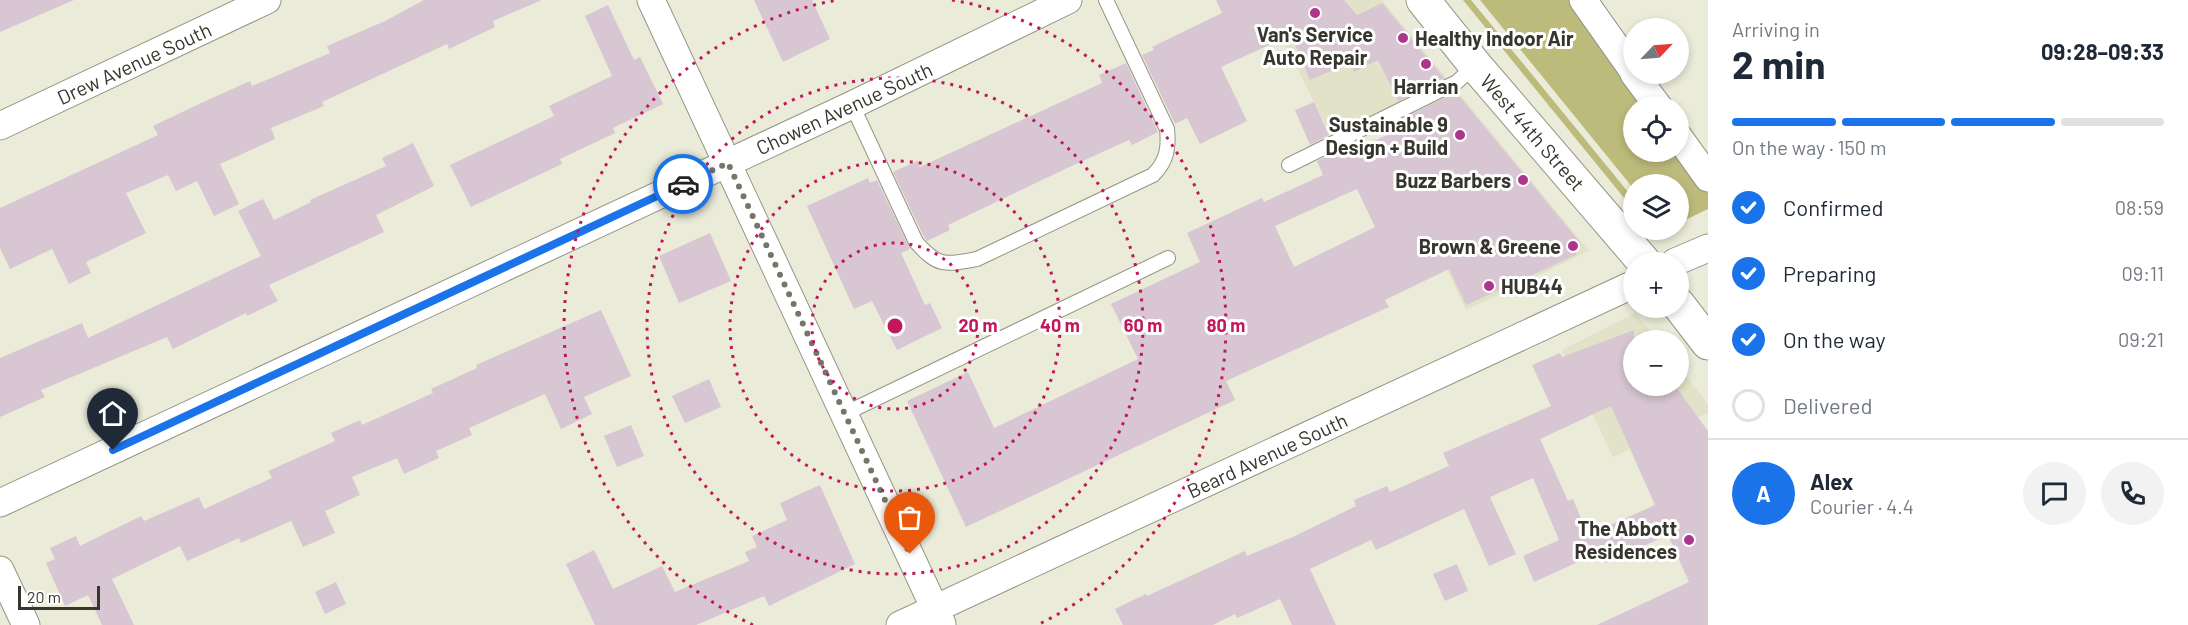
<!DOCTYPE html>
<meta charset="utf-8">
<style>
:root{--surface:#fff;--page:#f2f2f3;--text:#1f2937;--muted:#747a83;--line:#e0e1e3;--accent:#1a73e8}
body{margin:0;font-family:Barlow,sans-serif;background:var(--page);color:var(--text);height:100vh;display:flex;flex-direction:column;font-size:22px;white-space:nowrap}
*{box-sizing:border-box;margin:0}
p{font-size:20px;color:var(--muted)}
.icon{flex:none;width:33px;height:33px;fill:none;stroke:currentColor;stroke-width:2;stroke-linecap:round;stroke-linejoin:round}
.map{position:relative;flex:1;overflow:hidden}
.details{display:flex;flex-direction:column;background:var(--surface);width:480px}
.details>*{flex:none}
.needle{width:39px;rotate:65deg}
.fabs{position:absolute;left:1623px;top:18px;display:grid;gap:12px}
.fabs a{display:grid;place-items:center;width:66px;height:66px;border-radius:50%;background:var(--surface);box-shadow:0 3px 9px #0003;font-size:30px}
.scale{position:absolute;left:18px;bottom:15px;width:82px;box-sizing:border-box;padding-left:6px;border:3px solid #36362e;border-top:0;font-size:16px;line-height:21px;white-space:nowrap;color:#36362e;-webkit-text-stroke:4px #fff;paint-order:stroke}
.pin{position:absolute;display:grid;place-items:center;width:51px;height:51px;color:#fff;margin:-62px -26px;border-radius:50% 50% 50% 0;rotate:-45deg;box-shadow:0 0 6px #0007}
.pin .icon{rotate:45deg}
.courier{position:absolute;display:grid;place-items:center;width:60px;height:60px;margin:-30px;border:4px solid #1a73e8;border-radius:50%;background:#fff;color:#222;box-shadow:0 2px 8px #0007}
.head em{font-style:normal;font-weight:700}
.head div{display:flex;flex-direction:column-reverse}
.head{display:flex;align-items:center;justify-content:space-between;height:102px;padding:0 24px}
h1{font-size:39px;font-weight:700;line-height:45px}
.bar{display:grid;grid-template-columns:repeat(4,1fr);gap:9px 6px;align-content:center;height:72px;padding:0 24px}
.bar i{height:8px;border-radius:4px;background:var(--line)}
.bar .selected{background:var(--accent)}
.bar p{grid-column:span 4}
.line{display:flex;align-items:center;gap:15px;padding:0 24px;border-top:2px solid var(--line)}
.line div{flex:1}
.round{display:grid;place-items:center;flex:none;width:63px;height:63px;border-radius:32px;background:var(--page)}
ol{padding:0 24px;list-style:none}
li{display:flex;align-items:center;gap:18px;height:66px}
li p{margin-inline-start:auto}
li .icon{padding:6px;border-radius:50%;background:var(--accent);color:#fff;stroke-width:4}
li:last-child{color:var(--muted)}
li i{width:33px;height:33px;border:3px solid var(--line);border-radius:50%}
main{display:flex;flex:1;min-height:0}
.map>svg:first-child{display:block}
.built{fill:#e2e2c8}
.green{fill:#bdbb7b}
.building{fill:#d8c7d2;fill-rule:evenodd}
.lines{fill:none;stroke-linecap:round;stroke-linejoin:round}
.service-casing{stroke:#959584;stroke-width:16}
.minor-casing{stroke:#959584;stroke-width:29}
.tertiary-casing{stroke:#959584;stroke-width:35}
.service{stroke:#fff;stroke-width:14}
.minor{stroke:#fff;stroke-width:27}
.tertiary{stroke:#fff;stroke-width:33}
.done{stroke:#75756a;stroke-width:6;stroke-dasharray:0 10.8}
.route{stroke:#1a73e8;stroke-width:8}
.ring{fill:none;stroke:#c2185b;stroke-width:3;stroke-dasharray:3 6}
.poi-dot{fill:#ac368e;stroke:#fff;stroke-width:2}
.labels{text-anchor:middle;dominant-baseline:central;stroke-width:6;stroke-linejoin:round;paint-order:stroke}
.poi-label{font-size:20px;font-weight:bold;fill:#36362e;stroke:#fff;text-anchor:end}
.street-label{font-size:20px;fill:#36362e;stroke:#fff}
.centre{fill:#c2185b;stroke:#fff;stroke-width:3}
.ring-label{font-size:18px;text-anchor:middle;font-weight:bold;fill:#c2185b;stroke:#fff;stroke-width:6;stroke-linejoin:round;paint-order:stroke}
</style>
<main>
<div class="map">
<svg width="1708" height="625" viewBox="0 0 1708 625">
<rect width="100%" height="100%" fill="#ebebd9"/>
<g class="built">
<path d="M1263,0h119l207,251 -123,59 -61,-128 5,-3 -29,-64 -49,23z"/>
<path d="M1635,313l23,27h-24v46h44l1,-19 29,37v9l-95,44 -51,-107z"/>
</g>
<g class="green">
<path d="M1463,0h8l162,198v11z"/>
<path d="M1480,0h89l76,106h-11v46h44l30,39v18l-29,14 -1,-39h-44l-1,4z"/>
</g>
<g class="building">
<path d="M0,0h74l-74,32z"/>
<path d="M424,0h118l-49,21 2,6 -46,22 -2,-5 -125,58 2,4 -53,22 4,11 -55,25 19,40 -25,12 -17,-35 -21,10 -8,-16 -42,18 20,40 -60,29 5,11 -22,11 -17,-35 -42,20 -10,-21v-40l158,-73 -5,-9 46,-22 51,-23 2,5 78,-33 -3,-7 58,-25z"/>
<path d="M754,0h58l18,39 -47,23z"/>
<path d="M1216,0h128l13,15 25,-12 62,75 -46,23 -20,-41 -24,12 -4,-9 -40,17 -19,-45 -70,32 26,54 -47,23 -13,-26 -12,6 -33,-69 12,-5 -2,-3 70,-34z"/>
<path d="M608,5l26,55 6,-3 23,47 -50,24 2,5 -55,26 2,5 -91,43 -21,-42 104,-49 -5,-10 63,-30 -27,-60z"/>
<path d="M1126,63l32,69 -26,13 -3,-5 -64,29 -117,56 2,5 -23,11 -3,-4 -31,-65 24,-11 3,6 182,-84 -3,-8z"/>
<path d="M1456,92l123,149 -3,14 -110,50 -17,-36 -64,31 4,7 -163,74 9,19 -269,127 -59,-126 61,-29 26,56 144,-69 -27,-55 89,-42 -13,-29 75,-35 2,4 59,-27 -6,-14 19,-9 2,5 72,-32 -4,-8zM1357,189l18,38 -81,40 -19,-41z"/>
<path d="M1314,102l15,33 -19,10 -15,-35z"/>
<path d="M413,143l21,43 -58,29 8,17 -115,53 9,16 -31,15 -1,-3 -73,36 -6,-12 -126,53 4,7 -45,20v-59l82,-35 6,15 173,-82 -23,-45 25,-12 11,21 37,-18 -1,-2 76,-34 -4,-8z"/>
<path d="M868,178l2,5 7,-3 33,69 -9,4 24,52 5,-2 12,25 -45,22 -25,-49 -18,8 -47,-103z"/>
<path d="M710,233l21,48 -52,22 -20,-47z"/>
<path d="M601,310l30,66 -47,21 8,17 -31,15 -16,-35 -76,34 3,7 -36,16 3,7 -35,16 -7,-16 -45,19 8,18 -35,16 10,22 -32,14 -12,-26 -50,22 -2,-5 -52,23 -7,-15 -68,33 22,46h-32l-14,-30 -23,11 -19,-43 9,-4 -5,-11 26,-12 4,10 61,-30 3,5 55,-24 5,12 68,-31 -4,-7 67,-30 -4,-8 29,-13 2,5 71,-32 -2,-4 46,-21 -1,-3z"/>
<path d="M1634,330v56h41l33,45v194h-111l92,-43 -21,-47 -63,28 -5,-11 -66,30 -11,-26 36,-16 -26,-62 -43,19 26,57 -27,12 -25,-57 -88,41 -5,-10 -61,29 26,56h-44l-12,-26 -43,19 -2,-4 -22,11h-90l-8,-16 31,-15 1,2 98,-45 2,5 48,-20 61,-30 -2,-6 33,-14 3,6 59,-26 -6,-13 108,-47 -19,-41 28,-12 2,4zM1611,406l44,99 -67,30 -15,-36 -5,2 -28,-62z"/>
<path d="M709,379l12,28 -36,16 -13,-27z"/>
<path d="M631,425l13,31 -27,11 -13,-31z"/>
<path d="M820,485l35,79 -86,42 -5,-10 -68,29h-101l-29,-61 28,-14 19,39 49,-23 13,26 74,-31 -4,-9 12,-5 -5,-11 35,-16 -7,-17z"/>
<path d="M1457,564l11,27 -23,10 -12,-27z"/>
<path d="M336,582l10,22 -21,10 -10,-22z"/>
</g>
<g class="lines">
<g class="service-casing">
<g id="service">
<path d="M852,105l64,137c22,25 29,23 61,17l176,-84c14,-14 16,-27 14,-46l-61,-129"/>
<path d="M1289,165l168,-83 18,-17"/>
<path d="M844,414l324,-156"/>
</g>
</g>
<g class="minor-casing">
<g id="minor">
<path d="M651,0l291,624"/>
<path d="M1583,0l51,72"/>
<path d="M1634,74l24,32"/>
<path d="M0,126l267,-126"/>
<path d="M1678,136l30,42"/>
<path d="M1675,262l33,-14"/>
<path d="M0,503l852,-398 216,-105"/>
<path d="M0,570l26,55"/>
<path d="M900,625l734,-341"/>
</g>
</g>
<g class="tertiary-casing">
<g id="tertiary">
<path d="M1423,0l52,65 169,197"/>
<path d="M1678,304l30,39"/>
</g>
</g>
<use href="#service" class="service"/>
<use href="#minor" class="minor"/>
<use href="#tertiary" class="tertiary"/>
</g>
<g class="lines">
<path class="done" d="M683,184l45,-21 182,391"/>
<path class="route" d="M113,450l570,-266"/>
</g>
<g class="ring">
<circle cx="895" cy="326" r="83"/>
<circle cx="895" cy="326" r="165"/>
<circle cx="895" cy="326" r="248"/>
<path d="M753 625A331 331 0 0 1 838 0M952 0A331 331 0 0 1 1037 625"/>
</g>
<g class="poi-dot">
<circle cx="1315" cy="13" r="6"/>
<circle cx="1403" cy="38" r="6"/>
<circle cx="1426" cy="64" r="6"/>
<circle cx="1460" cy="135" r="6"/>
<circle cx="1523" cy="180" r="6"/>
<circle cx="1573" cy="246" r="6"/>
<circle cx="1489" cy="286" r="6"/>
<circle cx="1689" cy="540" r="6"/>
</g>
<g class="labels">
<g class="poi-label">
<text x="1315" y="34" text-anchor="middle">Van's Service<tspan x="1315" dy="23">Auto Repair</tspan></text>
<text x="1415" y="38" text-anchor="start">Healthy Indoor Air</text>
<text x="1426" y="86" text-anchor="middle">Harrian</text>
<text x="1448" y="124">Sustainable 9<tspan x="1448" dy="23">Design + Build</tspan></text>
<text x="1511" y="180">Buzz Barbers</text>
<text x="1561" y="246">Brown &amp; Greene</text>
<text x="1501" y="286" text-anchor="start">HUB44</text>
<text x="1677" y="528">The Abbott<tspan x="1677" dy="23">Residences</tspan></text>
</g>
<g class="street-label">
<text transform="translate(134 63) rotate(-25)">Drew Avenue South</text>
<text transform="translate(844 108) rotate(-25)">Chowen Avenue South</text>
<text transform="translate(1533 132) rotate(49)">West 44th Street</text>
<text transform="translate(1267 455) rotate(-25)">Beard Avenue South</text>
</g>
</g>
<circle cx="895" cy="326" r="9" class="centre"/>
<g class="ring-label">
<text x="978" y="332">20 m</text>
<text x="1060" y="332">40 m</text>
<text x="1143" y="332">60 m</text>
<text x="1226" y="332">80 m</text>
</g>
</svg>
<div class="fabs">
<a><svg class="needle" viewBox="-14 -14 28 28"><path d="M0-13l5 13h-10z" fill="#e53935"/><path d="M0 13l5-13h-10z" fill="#747a83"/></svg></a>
<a><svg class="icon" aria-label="locate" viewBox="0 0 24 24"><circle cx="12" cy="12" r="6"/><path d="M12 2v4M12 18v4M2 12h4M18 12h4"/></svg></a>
<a><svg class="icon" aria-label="layers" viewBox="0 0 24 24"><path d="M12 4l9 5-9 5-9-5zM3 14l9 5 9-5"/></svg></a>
<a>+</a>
<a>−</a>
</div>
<div class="scale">20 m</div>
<div class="pin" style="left:910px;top:554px;background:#ea580c"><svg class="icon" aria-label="bag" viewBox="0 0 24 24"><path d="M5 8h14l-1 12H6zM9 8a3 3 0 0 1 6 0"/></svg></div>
<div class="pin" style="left:113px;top:450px;background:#1f2937"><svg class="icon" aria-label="home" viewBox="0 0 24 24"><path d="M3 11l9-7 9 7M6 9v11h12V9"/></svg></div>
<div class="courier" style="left:683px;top:184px"><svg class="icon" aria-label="car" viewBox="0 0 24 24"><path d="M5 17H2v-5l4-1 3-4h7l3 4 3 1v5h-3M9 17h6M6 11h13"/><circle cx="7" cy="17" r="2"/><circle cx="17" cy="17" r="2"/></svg></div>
</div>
<section class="details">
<div class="head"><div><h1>2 min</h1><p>Arriving in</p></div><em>09:28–09:33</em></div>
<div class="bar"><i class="selected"></i><i class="selected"></i><i class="selected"></i><i></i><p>On the way · 150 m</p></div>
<ol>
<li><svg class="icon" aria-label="check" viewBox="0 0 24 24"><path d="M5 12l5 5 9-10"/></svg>Confirmed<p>08:59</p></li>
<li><svg class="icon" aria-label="check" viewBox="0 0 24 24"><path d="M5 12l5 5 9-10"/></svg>Preparing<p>09:11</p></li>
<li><svg class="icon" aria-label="check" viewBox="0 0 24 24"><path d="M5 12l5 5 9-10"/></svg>On the way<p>09:21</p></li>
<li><i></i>Delivered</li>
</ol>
<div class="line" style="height:108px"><b class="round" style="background:var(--accent);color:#fff">A</b><div><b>Alex</b><p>Courier · 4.4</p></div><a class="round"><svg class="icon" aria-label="chat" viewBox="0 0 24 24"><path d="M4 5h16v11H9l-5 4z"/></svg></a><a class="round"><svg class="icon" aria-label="phone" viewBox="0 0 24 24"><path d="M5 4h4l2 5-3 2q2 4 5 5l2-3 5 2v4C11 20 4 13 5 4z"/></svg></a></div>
</section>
</main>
